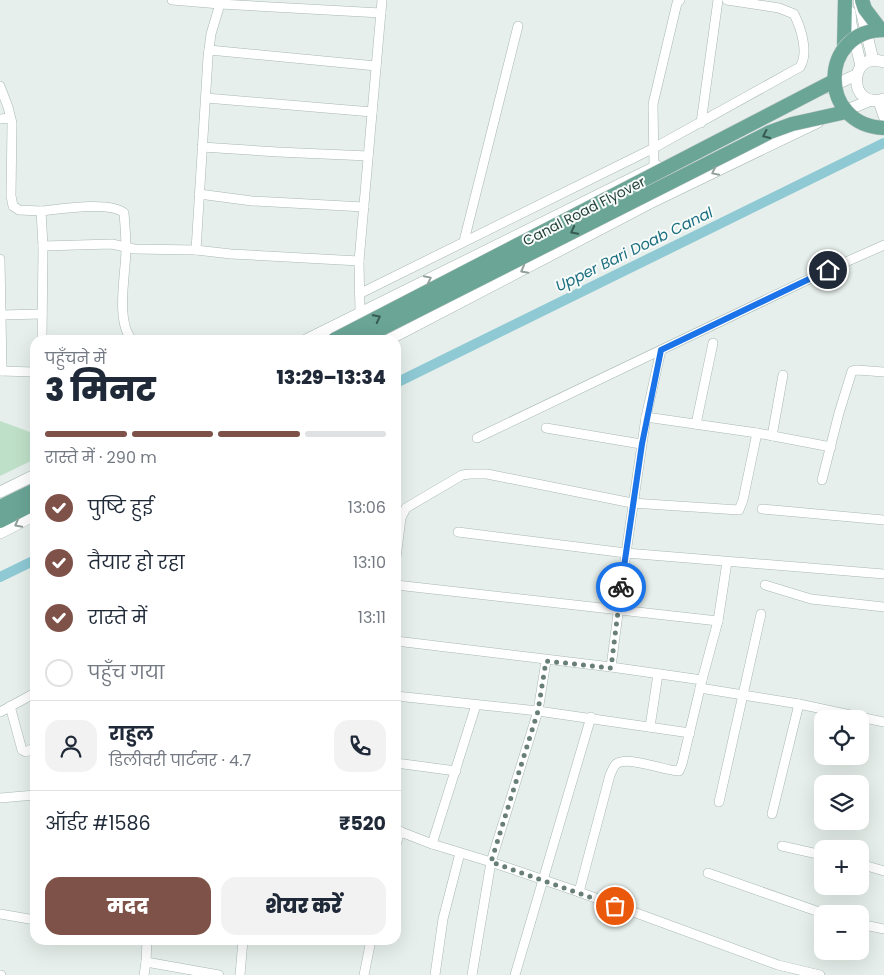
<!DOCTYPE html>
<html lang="hi">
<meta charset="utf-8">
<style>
:root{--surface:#fff;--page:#f2f2f3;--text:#1f2937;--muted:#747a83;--line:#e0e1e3;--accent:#7f5249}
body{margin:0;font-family:Poppins,"Noto Sans Devanagari",sans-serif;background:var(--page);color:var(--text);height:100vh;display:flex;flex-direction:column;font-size:19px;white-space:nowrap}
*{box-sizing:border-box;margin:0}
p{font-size:16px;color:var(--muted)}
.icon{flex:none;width:28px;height:28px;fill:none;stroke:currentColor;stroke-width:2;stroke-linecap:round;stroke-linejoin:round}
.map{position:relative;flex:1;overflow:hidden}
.side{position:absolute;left:30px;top:335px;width:371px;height:610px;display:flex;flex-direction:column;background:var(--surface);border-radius:15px;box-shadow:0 5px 20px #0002}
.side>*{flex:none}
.controls{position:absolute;left:814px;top:710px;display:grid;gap:10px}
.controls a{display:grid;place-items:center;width:55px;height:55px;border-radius:10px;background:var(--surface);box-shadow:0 5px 20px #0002;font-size:25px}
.pin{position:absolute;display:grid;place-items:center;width:42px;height:42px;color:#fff;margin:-21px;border:2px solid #fff;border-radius:50%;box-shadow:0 1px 5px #0007}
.courier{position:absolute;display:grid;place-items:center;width:50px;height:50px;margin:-25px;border:4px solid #1a73e8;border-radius:50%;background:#fff;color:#222;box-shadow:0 1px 6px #0007}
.head em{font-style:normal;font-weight:800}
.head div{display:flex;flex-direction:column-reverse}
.head{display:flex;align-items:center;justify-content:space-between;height:85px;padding:0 15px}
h1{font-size:32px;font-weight:800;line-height:38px}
.bar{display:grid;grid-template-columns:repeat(4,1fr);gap:8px 5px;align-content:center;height:60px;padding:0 15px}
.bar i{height:6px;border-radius:4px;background:var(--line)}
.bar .active{background:var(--accent)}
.bar p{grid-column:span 4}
.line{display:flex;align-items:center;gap:12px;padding:0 15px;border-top:1px solid var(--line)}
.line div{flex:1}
.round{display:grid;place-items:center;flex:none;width:52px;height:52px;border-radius:15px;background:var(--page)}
ol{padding:0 15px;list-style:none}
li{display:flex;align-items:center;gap:15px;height:55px}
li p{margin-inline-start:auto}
li .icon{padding:5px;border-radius:50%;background:var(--accent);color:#fff;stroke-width:4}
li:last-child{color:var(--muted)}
li i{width:28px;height:28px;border:2px solid var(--line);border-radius:50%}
.cta{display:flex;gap:10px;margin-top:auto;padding:10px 15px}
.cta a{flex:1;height:58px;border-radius:15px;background:var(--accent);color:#fff;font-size:20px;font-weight:800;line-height:58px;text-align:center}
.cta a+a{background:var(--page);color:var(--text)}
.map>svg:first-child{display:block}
.green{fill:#bfe0c8}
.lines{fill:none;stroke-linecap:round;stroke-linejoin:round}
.canal{stroke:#8ec9d4;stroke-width:10}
.minor-casing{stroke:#a8b8b2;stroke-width:10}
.tertiary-casing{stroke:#a8b8b2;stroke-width:12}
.primary-casing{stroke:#c2cac8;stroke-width:15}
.minor{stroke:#fff;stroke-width:9}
.tertiary{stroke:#fff;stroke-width:11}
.primary{stroke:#6aa596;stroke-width:14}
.primary-bridge-casing{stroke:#c2cac8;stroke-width:15;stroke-linecap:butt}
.primary-bridge{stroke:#6aa596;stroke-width:14}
.oneway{stroke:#365b51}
.oneway2{stroke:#92a09c}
.done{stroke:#687f78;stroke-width:5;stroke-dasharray:0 9}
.route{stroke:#1a73e8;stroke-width:6}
.labels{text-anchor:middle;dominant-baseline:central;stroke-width:4;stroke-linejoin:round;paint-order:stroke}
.street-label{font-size:14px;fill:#24423a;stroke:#f7fbf9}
.water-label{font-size:15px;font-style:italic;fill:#1c6f80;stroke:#f7fbf9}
</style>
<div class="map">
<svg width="884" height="975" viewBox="0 0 884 975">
<rect width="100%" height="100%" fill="#e6efeb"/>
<path class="green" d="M0,421l30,11 5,27 -35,17z"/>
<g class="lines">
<g class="canal">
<path d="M396,383l488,-240"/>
<path d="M0,577l35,-17"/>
</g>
<g class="minor-casing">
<g id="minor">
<path d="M172,0l48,4"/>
<path d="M209,50l167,16"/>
<path d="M0,86l8,21 4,16 -1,73 2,10 6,4 22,1"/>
<path d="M206,98l166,14"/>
<path d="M0,119l10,-1"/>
<path d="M701,123l17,-123"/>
<path d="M202,147l76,5 90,4"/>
<path d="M654,167l-1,-63 24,-101 3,-3"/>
<path d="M199,194l53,7 112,6"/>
<path d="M464,241l54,-215"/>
<path d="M43,246l-2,-35c20,-2 69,-10 83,2 1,12 2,24 2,36 0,24 -11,72 6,91"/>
<path d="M0,259l2,112"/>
<path d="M359,261l-128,-7 -35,-4 12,-193 3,-23 9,-30 161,9"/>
<path d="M359,294l293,-145 148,-82c9,-14 1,-39 -6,-53l-15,-6 -52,-8"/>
<path d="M360,312l-1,-51 23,-261"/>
<path d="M1,315l41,-1"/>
<path d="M42,340l1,-94 69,-2 22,5 62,1"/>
<path d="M0,371l35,1"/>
<path d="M646,417l15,-67"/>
<path d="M696,424l17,-81"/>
<path d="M546,428l95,16"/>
<path d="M772,436l11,-61"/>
<path d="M477,438l351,-168 56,-25"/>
<path d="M822,480l17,-67 13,-42 5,-1 27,2"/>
<path d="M762,509l122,11"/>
<path d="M458,532l168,21 20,-136 111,16 74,14"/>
<path d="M396,558l5,-40 5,-10 56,-33 8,-1h17l145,29 107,7 4,-10 14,-67"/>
<path d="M396,585l322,36 9,-59"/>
<path d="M765,585l46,14 73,8"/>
<path d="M396,641l215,26"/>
<path d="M546,661l-8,50 152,22"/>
<path d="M702,680l16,-59"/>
<path d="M700,688l99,16 85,18"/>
<path d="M396,696l142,15 -47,151 88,30"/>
<path d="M10,706l12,44 4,2 9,-5"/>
<path d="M0,712l35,-19"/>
<path d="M650,727l8,-53"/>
<path d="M396,763l60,8"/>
<path d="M0,798l35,-3"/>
<path d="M719,802l42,-188"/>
<path d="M772,814l27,-110"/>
<path d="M396,830l36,14 59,18 -19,113"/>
<path d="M432,844l44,-139"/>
<path d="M396,845l4,-14"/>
<path d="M782,846l40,9"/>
<path d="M860,864l24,7"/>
<path d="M708,873l117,41"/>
<path d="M0,914l35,6"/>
<path d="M860,924l24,5"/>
<path d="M147,940l-1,22 73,13"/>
<path d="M0,975h1"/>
<path d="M144,975l2,-13"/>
<path d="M240,975l3,-35"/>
<path d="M364,975l7,-35"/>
<path d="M435,975l8,-56 17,-66"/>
<path d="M515,975l76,-258"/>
<path d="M820,975l-42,-10 -199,-73 31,-117c2,-4 3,-8 6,-11 12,-9 48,7 63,7l3,-7 20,-84 -91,-13 15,-114 258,21"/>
</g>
</g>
<g class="tertiary-casing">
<g id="tertiary">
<path d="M859,2l14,58"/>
<path d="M850,12l1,12 10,42"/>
<path d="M884,62c-36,-13 -37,49 0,37"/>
<path d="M828,88l28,-13"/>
<path d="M879,101l5,15"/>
<path d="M840,113l31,-13"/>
<path d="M306,340l351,-174"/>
<path d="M388,340l268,-140 162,-78"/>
<path d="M0,492l35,-17"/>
<path d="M0,533l35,-18"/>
</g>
</g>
<g class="primary-casing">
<g id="primary">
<path d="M844,49l1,-49"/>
<path d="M0,507l35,-17"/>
<path d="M0,521l35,-18"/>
</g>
</g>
<use href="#minor" class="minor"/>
<use href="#tertiary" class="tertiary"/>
<use href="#primary" class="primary"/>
<g class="primary-bridge-casing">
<g id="primary-bridge">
<path d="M862,0l3,9 16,21"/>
<path d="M884,30c-65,0 -67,95 0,98"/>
<path d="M334,340l500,-259"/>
<path d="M359,340l411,-208 22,-8 54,-12"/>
</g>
</g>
<use href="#primary-bridge" class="primary-bridge"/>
</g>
<defs><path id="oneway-chevron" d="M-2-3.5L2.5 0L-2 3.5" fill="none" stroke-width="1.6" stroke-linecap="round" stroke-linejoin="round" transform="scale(1.25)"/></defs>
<g class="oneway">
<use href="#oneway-chevron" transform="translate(766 135) rotate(155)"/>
<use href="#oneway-chevron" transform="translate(574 231) rotate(153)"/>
<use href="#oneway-chevron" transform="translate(377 318) rotate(-27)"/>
</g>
<g class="oneway2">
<use href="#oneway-chevron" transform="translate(715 172) rotate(154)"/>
<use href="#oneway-chevron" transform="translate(524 270) rotate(152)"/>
<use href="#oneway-chevron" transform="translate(428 279) rotate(-26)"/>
<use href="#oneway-chevron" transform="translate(18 524) rotate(152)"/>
</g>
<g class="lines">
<path class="done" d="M615,906l-124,-44 47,-151 8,-50 65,7 10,-81"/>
<path class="route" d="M621,587l21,-143 19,-94 167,-80"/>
</g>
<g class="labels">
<g class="street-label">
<text transform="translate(584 211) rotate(-27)">Canal Road Flyover</text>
</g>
<g class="water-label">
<text transform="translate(634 249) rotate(-26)">Upper Bari Doab Canal</text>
</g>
</g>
</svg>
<div class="controls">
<a><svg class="icon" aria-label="locate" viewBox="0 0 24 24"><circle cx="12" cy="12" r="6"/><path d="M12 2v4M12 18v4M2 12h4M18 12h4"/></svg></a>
<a><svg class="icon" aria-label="layers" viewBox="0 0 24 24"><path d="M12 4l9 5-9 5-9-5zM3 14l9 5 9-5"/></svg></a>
<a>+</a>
<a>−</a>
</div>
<div class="pin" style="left:615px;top:906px;background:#ea580c"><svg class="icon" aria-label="bag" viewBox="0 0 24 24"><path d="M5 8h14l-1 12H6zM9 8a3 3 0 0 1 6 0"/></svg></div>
<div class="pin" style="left:828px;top:270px;background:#1f2937"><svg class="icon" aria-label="home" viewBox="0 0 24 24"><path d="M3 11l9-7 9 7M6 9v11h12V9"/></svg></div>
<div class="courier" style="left:621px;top:587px"><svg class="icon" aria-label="bike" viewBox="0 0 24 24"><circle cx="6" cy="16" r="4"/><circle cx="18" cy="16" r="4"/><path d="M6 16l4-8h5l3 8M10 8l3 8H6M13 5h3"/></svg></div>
<section class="side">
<div class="head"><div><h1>3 मिनट</h1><p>पहुँचने में</p></div><em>13:29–13:34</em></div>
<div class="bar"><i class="active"></i><i class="active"></i><i class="active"></i><i></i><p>रास्ते में · 290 m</p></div>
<ol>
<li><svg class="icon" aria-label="check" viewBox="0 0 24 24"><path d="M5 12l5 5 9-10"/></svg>पुष्टि हुई<p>13:06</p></li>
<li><svg class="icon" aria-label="check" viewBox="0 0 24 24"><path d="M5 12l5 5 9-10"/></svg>तैयार हो रहा<p>13:10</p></li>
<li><svg class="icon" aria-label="check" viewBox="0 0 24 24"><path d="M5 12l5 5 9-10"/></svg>रास्ते में<p>13:11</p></li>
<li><i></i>पहुँच गया</li>
</ol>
<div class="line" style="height:90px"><a class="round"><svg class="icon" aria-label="person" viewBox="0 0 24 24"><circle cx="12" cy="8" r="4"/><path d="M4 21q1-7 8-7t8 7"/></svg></a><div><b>राहुल</b><p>डिलीवरी पार्टनर · 4.7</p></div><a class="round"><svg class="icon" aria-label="phone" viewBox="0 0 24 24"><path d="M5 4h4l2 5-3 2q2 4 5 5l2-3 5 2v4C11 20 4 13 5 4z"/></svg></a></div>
<div class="line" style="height:65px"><div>ऑर्डर #1586</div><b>₹520</b></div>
<div class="cta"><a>मदद</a><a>शेयर करें</a></div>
</section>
</div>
